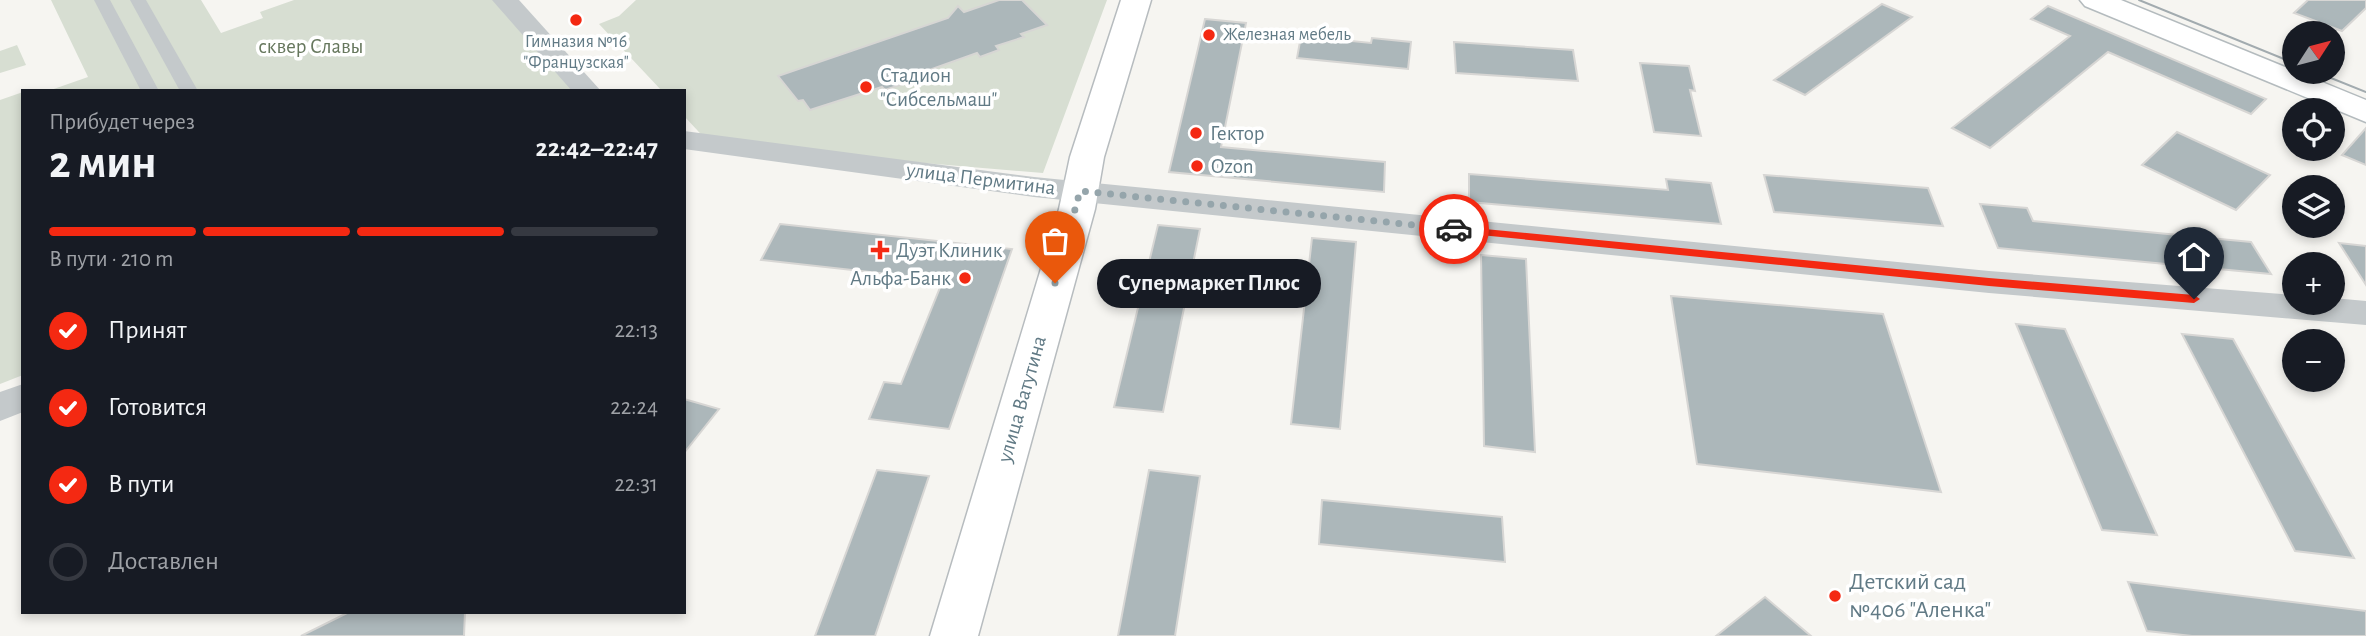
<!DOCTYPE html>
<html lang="ru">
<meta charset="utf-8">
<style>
:root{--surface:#171b24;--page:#20242c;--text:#f1f3f6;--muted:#9ea1a6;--line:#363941;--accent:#f42912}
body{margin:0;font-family:"Alegreya Sans",sans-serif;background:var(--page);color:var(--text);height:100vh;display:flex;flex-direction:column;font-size:26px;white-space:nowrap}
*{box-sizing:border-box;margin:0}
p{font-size:23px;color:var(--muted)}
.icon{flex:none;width:38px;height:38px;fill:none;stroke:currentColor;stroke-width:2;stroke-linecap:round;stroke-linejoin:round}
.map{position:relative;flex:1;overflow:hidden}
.drawer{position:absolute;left:21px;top:89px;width:665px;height:525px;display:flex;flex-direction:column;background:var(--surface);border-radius:0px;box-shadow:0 4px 10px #0003}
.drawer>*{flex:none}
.needle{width:46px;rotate:54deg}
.buttons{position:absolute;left:2282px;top:21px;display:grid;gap:14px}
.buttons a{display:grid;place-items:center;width:63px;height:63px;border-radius:50%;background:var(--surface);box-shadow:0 4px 10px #0003;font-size:35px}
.pin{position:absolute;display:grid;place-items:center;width:60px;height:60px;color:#fff;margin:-72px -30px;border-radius:50% 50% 50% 0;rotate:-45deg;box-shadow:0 0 7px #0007}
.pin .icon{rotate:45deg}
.courier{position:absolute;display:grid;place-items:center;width:70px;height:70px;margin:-35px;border:5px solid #f42912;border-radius:50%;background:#fff;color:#222;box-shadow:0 2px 9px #0007}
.bubble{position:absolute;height:49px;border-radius:24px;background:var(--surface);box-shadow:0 4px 10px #0003;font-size:23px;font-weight:600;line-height:49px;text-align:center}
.summary em{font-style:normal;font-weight:600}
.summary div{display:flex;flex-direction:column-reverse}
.summary{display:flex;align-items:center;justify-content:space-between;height:119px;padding:0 28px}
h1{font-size:46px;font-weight:600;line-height:52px}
.bar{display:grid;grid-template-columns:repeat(4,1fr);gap:10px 7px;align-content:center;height:84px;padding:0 28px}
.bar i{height:9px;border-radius:5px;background:var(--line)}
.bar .on{background:var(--accent)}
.bar p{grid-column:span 4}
ol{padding:0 28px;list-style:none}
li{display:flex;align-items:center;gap:21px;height:77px}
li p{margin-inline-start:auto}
li .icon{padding:7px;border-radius:50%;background:var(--accent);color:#fff;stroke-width:4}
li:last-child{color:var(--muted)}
li i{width:38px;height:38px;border:4px solid var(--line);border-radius:50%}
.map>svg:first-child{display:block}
.green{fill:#d7ded2}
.building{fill:#acb7ba;stroke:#d7d6d4;stroke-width:2}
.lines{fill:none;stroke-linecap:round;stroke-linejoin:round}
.secondary-casing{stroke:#b4bbbe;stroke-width:3}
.primary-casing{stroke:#b7bcbf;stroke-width:3}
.pedestrian{fill:#c4c9cb;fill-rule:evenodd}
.tertiary{fill:#c4c9cb;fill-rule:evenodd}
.secondary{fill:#fff;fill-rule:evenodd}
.primary{fill:#fff;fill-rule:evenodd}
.tram{stroke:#a2abaf;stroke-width:2}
.route{fill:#f42912}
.done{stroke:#95a5ab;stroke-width:7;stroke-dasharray:0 12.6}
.poi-dot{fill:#f42912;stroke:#fff;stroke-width:2.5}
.labels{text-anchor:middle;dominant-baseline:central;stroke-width:7;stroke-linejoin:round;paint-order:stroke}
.far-poi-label{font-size:18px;fill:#617a85;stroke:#fff;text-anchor:start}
.park-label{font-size:21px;fill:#66775d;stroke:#fff}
.poi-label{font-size:21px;fill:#617a85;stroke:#fff;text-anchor:start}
.street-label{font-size:21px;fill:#617a85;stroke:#fff}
.near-poi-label{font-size:24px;fill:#617a85;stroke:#fff;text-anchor:start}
</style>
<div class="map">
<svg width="2366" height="636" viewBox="0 0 2366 636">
<rect width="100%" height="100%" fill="#f6f5f1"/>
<g class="green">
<path d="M51,0h150l20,33 42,-15 -3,-6 34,-12h199l81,91h-526l40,-14z"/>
<path d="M636,0h471l-64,173 -332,-28 -27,-29v-25h-22l-63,-67 20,-8z"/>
<path d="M17,45l9,20 -26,8v-22z"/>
<path d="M23,92v283l-23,9v-284z"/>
</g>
<g class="building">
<path d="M999,0h23l25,25 -26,9 3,3 -28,9 3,4 -19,7 -3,-4 -76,27 2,4 -18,6 -3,-3 -72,23 -7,-10 -5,1 -20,-25 170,-58 10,-12 6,6z"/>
<path d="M2308,0h58v8l-24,23 -48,-18z"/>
<path d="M1882,4l30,13 -107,78 -31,-15z"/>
<path d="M2048,6l218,93 -15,15 -143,-62 -118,96 -38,-20 118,-92 -39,-17z"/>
<path d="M1205,19l41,4 -25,124 164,15 -1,30 -215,-20z"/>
<path d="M1301,36l70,7 1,-5 39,4 -3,27 -111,-11z"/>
<path d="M1454,42l119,8 5,31 -122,-8z"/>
<path d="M1640,63l49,3 6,25 -5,-1 11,46 -47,-4z"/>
<path d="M2366,128v37l-24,-10z"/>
<path d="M2177,132l93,43 -34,35 -94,-45z"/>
<path d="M1469,174l199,16 -2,-11 45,4 10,41 -252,-22z"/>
<path d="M1764,175l164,13 15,38 -169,-14z"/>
<path d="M1980,204l47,4 6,13 218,21 20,32 -273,-26z"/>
<path d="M780,224l232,25 -63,180 -80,-10 15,-37 17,2 42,-104 -182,-20z"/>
<path d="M1158,225l42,4 -37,183 -49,-5z"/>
<path d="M1312,238l44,4 -16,187 -49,-5z"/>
<path d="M2339,243l27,3v39z"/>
<path d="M1481,255l45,4 9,193 -51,-6z"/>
<path d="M1671,296l212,18 58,178 -244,-28z"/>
<path d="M2016,324l49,5 92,206 -55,-5z"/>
<path d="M2182,334l51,5 121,219 -59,-7z"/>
<path d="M684,399l35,10 -35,44z"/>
<path d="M877,470l52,6 -54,160h-60z"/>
<path d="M1149,470l51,6 -25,160h-57z"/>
<path d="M1322,500l180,17 3,45 -186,-18z"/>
<path d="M2128,582l238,29v25h-174l-45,-5z"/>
<path d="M1765,597l46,39h-95z"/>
<path d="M349,612h116l-1,24h-163z"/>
</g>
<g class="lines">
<g class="secondary-casing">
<path id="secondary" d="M2080,0h41l245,100v22l-281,-116z"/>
</g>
<g class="primary-casing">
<path id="primary" d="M1121,0h30l-47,157 -9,52 -117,427h-48l129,-427 11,-52z"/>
</g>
<g class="pedestrian">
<path d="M94,0h16l49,91h-18z"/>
<path d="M130,0h16l52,91h-18z"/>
</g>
<g class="tertiary">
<path d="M492,0h27l82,91h-29z"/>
<path d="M684,131l350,46 955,94 305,24v8h39v-5l33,3v24l-377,-32 -955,-96 -350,-48z"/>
<path d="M23,384v28l-23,9v-29z"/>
</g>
<use href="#secondary" class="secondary"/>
<use href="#primary" class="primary"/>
<g class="tram">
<path d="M2139,0l155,63"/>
<path d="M2316,72l50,20"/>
</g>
</g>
<path class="route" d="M1454,226l535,52 205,17 6,4 -6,4 -205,-17 -539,-54v-5z"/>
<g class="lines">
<path class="done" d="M1055,283l25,-92 374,38"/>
</g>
<g class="poi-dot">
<circle cx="576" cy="20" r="7"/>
<circle cx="1209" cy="35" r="7"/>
<circle cx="866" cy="87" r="7"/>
<circle cx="1196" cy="133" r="7"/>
<circle cx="1197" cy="166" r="7"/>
<path d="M876.5 239.5h7v7h7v7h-7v7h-7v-7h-7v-7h7z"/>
<circle cx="965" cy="278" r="7"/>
<circle cx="1835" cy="596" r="7"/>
</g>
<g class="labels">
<g class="far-poi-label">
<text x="1223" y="35">Железная мебель</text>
<text x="576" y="42" text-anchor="middle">Гимназия №16<tspan x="576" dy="21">"Французская"</tspan></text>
</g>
<g class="park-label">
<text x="311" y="46">сквер Славы</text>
</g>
<g class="poi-label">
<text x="880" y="75">Стадион<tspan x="880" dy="24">"Сибсельмаш"</tspan></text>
<text x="1210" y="133">Гектор</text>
<text x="1211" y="166">Ozon</text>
<text x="896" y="250">Дуэт Клиник</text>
<text x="951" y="278" text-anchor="end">Альфа-Банк</text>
</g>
<g class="street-label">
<text transform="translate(981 179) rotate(7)">улица Пермитина</text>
<text transform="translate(1022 399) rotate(-74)">улица Ватутина</text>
</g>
<g class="near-poi-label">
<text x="1849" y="582">Детский сад<tspan x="1849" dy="28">№406 "Аленка"</tspan></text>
</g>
</g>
</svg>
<div class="buttons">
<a><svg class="needle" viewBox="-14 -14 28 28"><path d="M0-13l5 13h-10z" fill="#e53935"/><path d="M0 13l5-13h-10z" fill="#9ea1a6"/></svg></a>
<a><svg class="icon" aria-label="locate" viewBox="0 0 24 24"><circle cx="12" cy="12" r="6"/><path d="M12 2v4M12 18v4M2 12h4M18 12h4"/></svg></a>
<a><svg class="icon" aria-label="layers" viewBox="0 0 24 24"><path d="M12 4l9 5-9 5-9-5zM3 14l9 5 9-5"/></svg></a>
<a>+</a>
<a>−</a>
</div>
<div class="pin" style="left:1055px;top:283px;background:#ea580c"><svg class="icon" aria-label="bag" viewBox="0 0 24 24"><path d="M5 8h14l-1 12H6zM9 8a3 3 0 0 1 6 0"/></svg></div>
<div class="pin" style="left:2194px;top:299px;background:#1f2937"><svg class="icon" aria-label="home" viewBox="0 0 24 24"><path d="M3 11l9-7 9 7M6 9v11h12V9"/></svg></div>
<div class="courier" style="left:1454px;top:229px"><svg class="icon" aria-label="car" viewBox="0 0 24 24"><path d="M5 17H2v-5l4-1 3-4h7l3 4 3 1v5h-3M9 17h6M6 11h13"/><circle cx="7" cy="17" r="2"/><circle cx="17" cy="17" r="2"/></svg></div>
<div class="bubble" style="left:1097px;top:259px;width:224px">Супермаркет Плюс</div>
<section class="drawer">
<div class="summary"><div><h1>2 мин</h1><p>Прибудет через</p></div><em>22:42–22:47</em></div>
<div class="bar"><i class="on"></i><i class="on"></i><i class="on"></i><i></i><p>В пути · 210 m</p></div>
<ol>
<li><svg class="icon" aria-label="check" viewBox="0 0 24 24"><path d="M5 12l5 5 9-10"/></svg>Принят<p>22:13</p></li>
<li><svg class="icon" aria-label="check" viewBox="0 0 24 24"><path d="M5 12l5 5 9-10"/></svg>Готовится<p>22:24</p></li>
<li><svg class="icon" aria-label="check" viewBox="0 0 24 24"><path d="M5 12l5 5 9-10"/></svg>В пути<p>22:31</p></li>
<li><i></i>Доставлен</li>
</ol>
</section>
</div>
